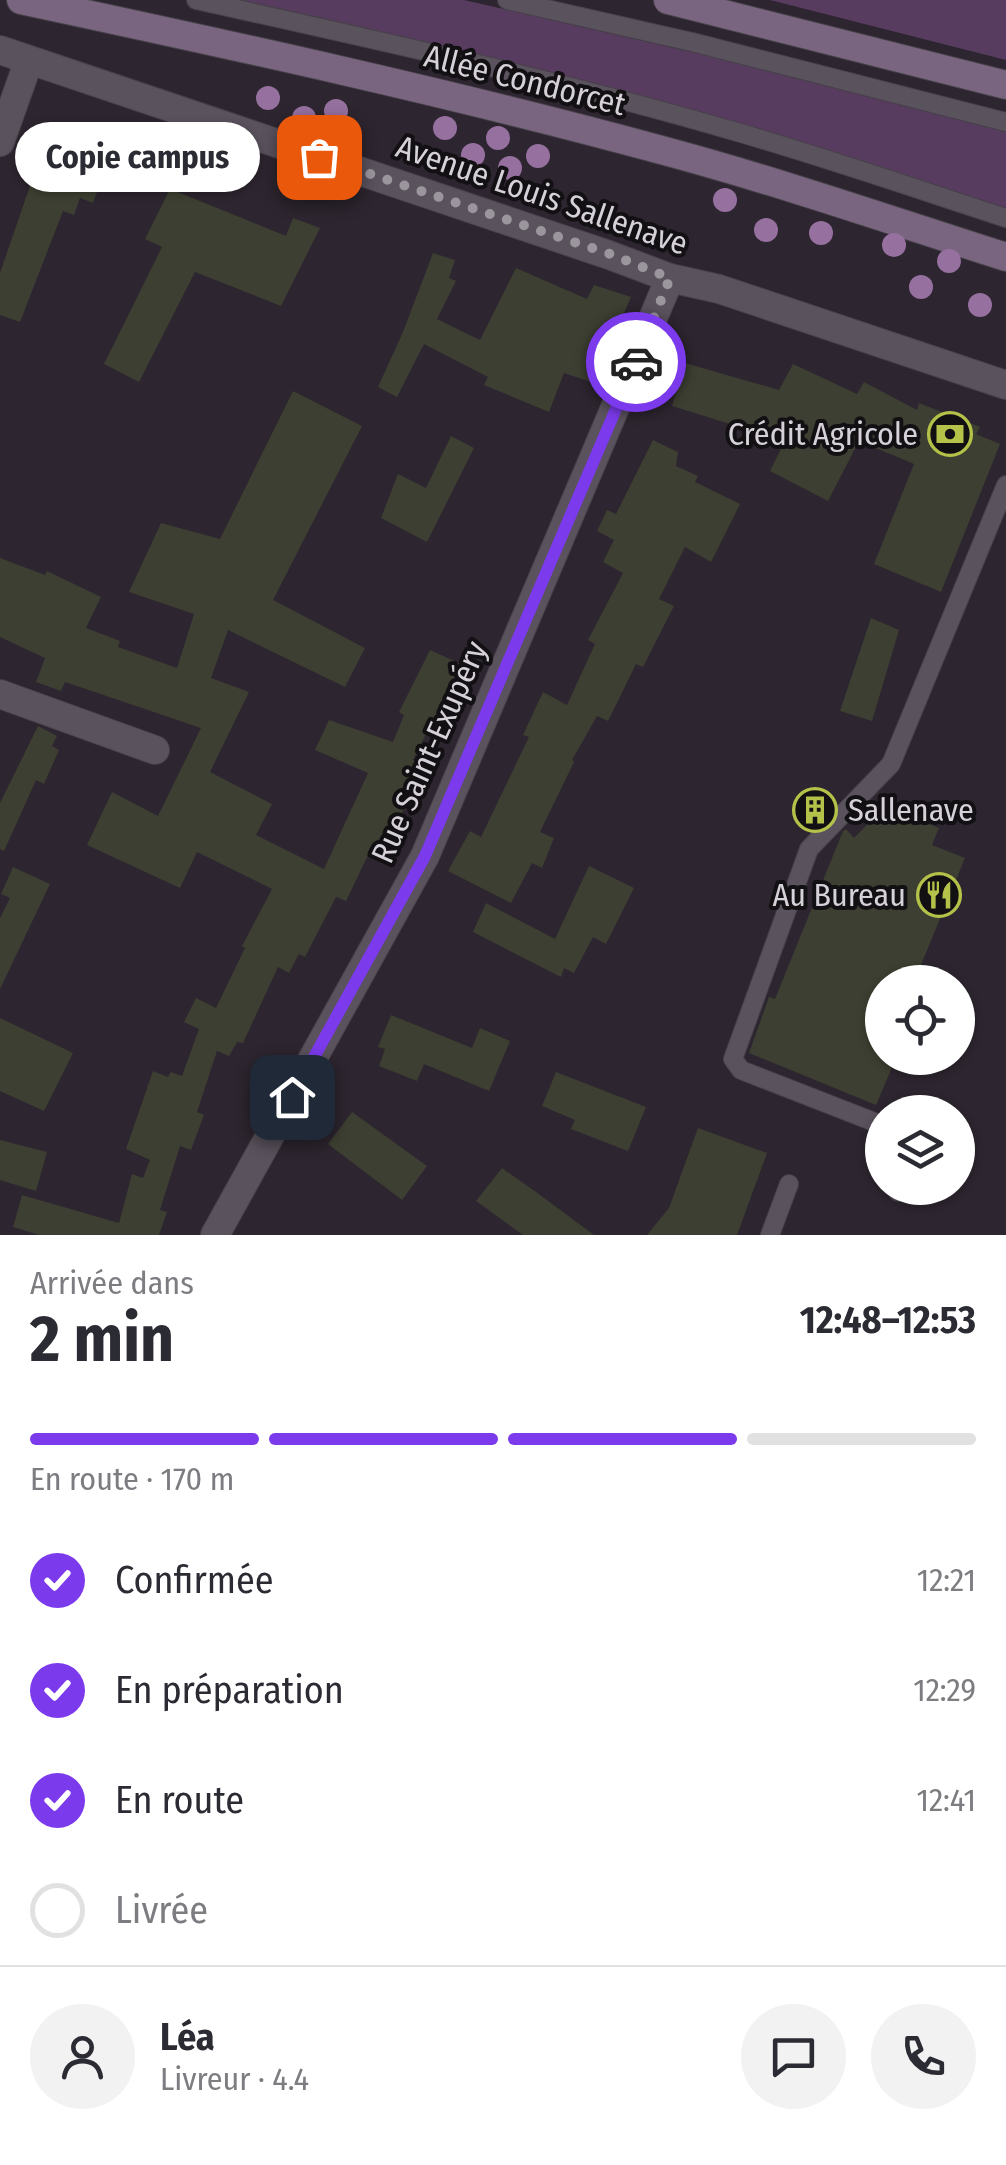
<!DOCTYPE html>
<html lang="fr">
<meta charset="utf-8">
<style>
:root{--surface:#fff;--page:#f2f2f3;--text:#2b2b33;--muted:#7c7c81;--line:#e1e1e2;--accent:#7c3aed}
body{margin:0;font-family:"Fira Sans Condensed",sans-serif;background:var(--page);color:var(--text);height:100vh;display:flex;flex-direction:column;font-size:38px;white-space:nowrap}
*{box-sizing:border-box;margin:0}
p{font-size:32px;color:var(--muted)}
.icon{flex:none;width:55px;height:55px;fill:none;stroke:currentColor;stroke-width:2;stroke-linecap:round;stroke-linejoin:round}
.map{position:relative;height:1235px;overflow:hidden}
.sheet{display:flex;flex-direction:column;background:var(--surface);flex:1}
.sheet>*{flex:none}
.fabs{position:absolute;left:865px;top:965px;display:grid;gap:20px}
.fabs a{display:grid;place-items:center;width:110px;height:110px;border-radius:50%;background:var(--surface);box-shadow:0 2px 8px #0004;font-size:50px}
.pin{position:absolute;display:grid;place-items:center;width:85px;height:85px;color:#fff;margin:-42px;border-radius:20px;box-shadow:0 5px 15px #0006}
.courier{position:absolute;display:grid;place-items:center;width:100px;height:100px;margin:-50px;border:8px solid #7c3aed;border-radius:50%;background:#fff;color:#222;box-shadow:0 2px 12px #0007}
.bubble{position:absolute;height:70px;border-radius:35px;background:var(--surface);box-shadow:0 2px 8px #0004;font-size:32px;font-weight:700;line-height:70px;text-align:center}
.headline em{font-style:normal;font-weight:700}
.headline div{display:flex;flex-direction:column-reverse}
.headline{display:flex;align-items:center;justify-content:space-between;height:170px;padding:0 30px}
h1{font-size:65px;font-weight:700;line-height:75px}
.bar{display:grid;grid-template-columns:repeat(4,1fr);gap:15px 10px;align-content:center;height:120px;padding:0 30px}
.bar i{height:12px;border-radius:8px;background:var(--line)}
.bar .selected{background:var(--accent)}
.bar p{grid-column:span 4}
.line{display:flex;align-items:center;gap:25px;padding:0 30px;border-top:2px solid var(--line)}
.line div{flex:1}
.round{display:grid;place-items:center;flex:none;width:105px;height:105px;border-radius:52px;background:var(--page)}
ol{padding:0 30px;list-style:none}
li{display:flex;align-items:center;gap:30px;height:110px}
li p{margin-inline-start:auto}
li .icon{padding:10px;border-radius:50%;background:var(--accent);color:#fff;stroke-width:4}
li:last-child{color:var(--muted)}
li i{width:55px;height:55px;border:5px solid var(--line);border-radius:50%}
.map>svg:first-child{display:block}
.green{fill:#583c60}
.building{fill:#3d3f32}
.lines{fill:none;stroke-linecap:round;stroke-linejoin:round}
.service-casing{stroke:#474149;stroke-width:20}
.minor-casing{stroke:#474149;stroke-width:30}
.secondary-casing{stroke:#474149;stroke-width:30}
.service{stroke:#5a525d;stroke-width:18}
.minor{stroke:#5a525d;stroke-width:28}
.secondary{stroke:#796580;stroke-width:28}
.tree{fill:#9671a0}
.done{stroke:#9b959d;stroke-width:10;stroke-dasharray:0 18}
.route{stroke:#7c3aed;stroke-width:12}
.labels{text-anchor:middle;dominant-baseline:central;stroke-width:8;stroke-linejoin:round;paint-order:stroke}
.street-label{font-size:32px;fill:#d6d1d8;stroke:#131014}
.poi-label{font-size:32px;fill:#d6d1d8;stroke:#131014;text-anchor:end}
</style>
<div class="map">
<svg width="1006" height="1235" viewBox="0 0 1006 1235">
<rect width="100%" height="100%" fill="#2d252f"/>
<g class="green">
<path d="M235,0h229l372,85 170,46v78z"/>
<path d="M770,0h236v60z"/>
</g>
<g class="building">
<path d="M52,122l37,14 -4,12 14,5 -6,16 11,3 -11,31 -13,-5 -6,17 -11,-4 -43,111 -20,-7v-42z"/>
<path d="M170,189l116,47 7,-18 27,10 -39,78 -86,-34 -56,110 -35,-18 58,-117 -17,-8z"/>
<path d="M433,253l22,7 -6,18 7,3 -19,38 43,21 36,-72 71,31 7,-14 37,12 -37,86 -30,-10 -15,39 -65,-27 4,-8 -64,-33 -27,53 -19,-10 25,-55z"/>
<path d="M685,363l94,27 14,-26 64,30 7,-12 53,28 2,-7 61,24 -4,7 24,10 -59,148 -67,-28 40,-100 -55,-23 -31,60 -58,-30 13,-26 -24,-12 -87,-27z"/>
<path d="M293,391l69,35 -89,174 92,48 -20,39 -117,-57 -17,48 38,14 -39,80 62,32 -16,31 68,34 44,-96 -53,-23 14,-30 64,22 11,-27 -5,-3 31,-62 31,14 -48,96 13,5 -44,88 -11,-4 -25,52 -10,-4 -31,60 -6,-3 -10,19 -11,-6 -35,76 -6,-1 -8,14 -12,-5 -20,61 7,3 -13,35 -11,-4 -20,64 7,2 -8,23h-120l-26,-8 9,-32 97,28 13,-49 11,4 7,-18 -24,-11 27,-78 15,6 3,-5 11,4 17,-47 -15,-7 12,-24 20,10 29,-60 -3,-2 30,-57 -75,-37 -17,36 -93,-43 25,-53 46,24 43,-88 -136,-46 -4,9 -25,-9 9,-24 -45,-21v-79l45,17 2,-4 54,26 -15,31 34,13 -2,6 59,21 17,-54 -65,-22 32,-69 59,16z"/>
<path d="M451,436l23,12 -47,94 -46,-24 17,-44 28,14z"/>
<path d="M653,440l25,12 -2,14 22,10 -3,6 45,22 -29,58 -26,-15 -26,52 15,7 -31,61 -7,-3 -28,57 -11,-5 -25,44 2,2 -34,70 14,6 -12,30 -10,-5 -21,40 -63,-32 22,-40 11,6 48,-100 -6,-2 20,-43 24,13 28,-61 -7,-4 35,-67 -20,-11 11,-22 -17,-9 10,-21 9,4z"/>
<path d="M871,618l28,12 -27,91 -32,-10z"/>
<path d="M38,726l19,10 -5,10 7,4 -15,34 -8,-4 -32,71 -4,-2v-46z"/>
<path d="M885,806l54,22 -7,17 33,13 -51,124h-32v76h14l-20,47 -127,-52 20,-56 6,2 68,-168 3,-2 8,9z"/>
<path d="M589,866l45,22 -28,56 -13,-7 -19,36 -10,-5 -3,9 -88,-45 13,-29 69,36z"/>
<path d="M13,867l37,17 -50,105v-71l10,-20 -9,-4z"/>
<path d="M391,1015l81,33 8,-20 30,13 -21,50 -65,-27 -7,17 -38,-15 6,-17 -7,-2z"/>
<path d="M0,1018l73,35 -29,58 -44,-20z"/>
<path d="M556,1072l90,35 -18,44 -57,-22 4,-9 -33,-14z"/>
<path d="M352,1112l75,54 -25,34 -74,-56z"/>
<path d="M698,1128l69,25 -30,82h-90l22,-27z"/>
<path d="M0,1140l47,12 -11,39 -36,-11z"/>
<path d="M502,1168l34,24 58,43h-71l-47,-34z"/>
</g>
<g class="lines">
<g class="service-casing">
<g id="service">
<path d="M196,0c181,40 363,80 541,132 90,26 180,57 269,86"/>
<path d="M507,0l185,42 314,80"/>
<path d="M882,1125l-141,-55 -8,-11 76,-210 82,-85 115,-279"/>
<path d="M898,1192v-4"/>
<path d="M770,1235l19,-51"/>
</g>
</g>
<g class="minor-casing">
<g id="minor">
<path d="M0,50l609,205 61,23 49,11 287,96"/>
<path d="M0,142l29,-82"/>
<path d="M0,694l155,56"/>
<path d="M215,1235l210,-379 245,-578"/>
</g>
</g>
<g class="secondary-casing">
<g id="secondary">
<path d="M21,0c215,46 431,93 644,151 115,31 228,70 341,106"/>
<path d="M668,0l338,85"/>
</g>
</g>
<use href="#service" class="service"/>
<use href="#minor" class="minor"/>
<use href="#secondary" class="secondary"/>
</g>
<g class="tree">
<circle cx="268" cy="98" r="12"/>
<circle cx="336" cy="111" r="12"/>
<circle cx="304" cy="118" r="12"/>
<circle cx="445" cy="128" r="12"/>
<circle cx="498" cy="138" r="12"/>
<circle cx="473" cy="155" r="12"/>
<circle cx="538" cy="156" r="12"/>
<circle cx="510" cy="168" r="12"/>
<circle cx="725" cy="200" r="12"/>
<circle cx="766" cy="230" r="12"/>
<circle cx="821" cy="233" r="12"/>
<circle cx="894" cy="245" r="12"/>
<circle cx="949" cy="261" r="12"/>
<circle cx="921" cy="287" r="12"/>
<circle cx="980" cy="305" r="12"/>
</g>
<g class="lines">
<path class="done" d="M319,157l291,97 60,24 -34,84"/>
<path class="route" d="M292,1097l133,-241 211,-494"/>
</g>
<defs>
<g id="bank-ring" transform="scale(2.25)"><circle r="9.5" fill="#131014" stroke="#b5c249" stroke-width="1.5"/><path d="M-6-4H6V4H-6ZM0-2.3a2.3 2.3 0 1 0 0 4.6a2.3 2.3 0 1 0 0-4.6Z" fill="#b5c249"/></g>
<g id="building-ring" transform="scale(2.25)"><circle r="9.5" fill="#131014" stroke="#b5c249" stroke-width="1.5"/><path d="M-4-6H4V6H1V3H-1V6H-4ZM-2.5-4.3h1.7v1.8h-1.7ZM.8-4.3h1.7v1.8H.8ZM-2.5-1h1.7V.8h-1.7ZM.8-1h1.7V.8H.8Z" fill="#b5c249"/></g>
<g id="restaurant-ring" transform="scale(2.25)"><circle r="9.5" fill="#131014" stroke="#b5c249" stroke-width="1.5"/><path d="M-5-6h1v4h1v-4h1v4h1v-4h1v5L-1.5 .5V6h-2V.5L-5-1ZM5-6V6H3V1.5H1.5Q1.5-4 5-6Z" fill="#b5c249"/></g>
</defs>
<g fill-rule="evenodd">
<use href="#bank-ring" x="950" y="434"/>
<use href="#building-ring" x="815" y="810"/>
<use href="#restaurant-ring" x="939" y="895"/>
</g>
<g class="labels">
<g class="street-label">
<text transform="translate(525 80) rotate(14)">Allée Condorcet</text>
<text transform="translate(542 195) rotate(19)">Avenue Louis Sallenave</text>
<text transform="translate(429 752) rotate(-66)">Rue Saint-Exupéry</text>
</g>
<g class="poi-label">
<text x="918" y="434">Crédit Agricole</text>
<text x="848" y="810" text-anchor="start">Sallenave</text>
<text x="906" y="895">Au Bureau</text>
</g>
</g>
</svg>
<div class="fabs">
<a><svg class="icon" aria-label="locate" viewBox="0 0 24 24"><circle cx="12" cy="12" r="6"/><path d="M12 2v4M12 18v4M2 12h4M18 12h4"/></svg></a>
<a><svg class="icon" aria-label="layers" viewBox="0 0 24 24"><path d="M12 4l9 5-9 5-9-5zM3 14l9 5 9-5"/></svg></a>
</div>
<div class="pin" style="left:319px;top:157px;background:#ea580c"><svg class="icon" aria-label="bag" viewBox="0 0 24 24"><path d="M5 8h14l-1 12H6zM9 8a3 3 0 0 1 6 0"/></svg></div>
<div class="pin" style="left:292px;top:1097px;background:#1f2937"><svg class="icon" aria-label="home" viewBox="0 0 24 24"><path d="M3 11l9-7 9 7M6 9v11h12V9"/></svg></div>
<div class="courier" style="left:636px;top:362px"><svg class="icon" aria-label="car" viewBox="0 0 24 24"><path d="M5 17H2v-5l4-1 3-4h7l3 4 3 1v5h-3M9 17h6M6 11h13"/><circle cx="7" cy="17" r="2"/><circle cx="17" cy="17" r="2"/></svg></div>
<div class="bubble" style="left:15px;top:122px;width:245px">Copie campus</div>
</div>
<section class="sheet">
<div class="headline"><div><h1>2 min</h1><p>Arrivée dans</p></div><em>12:48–12:53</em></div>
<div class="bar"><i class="selected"></i><i class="selected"></i><i class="selected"></i><i></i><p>En route · 170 m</p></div>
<ol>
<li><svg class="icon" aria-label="check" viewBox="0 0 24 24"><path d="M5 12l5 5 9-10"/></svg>Confirmée<p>12:21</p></li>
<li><svg class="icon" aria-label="check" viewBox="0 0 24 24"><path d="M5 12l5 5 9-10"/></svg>En préparation<p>12:29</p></li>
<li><svg class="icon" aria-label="check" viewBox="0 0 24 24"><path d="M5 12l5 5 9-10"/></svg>En route<p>12:41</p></li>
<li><i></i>Livrée</li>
</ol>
<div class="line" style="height:180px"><a class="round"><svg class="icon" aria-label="person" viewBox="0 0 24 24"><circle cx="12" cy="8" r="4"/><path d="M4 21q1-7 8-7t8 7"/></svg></a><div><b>Léa</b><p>Livreur · 4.4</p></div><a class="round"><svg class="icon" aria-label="chat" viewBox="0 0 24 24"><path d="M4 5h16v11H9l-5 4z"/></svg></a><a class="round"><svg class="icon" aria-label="phone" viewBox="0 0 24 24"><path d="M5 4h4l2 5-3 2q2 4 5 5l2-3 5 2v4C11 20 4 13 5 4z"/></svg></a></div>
</section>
